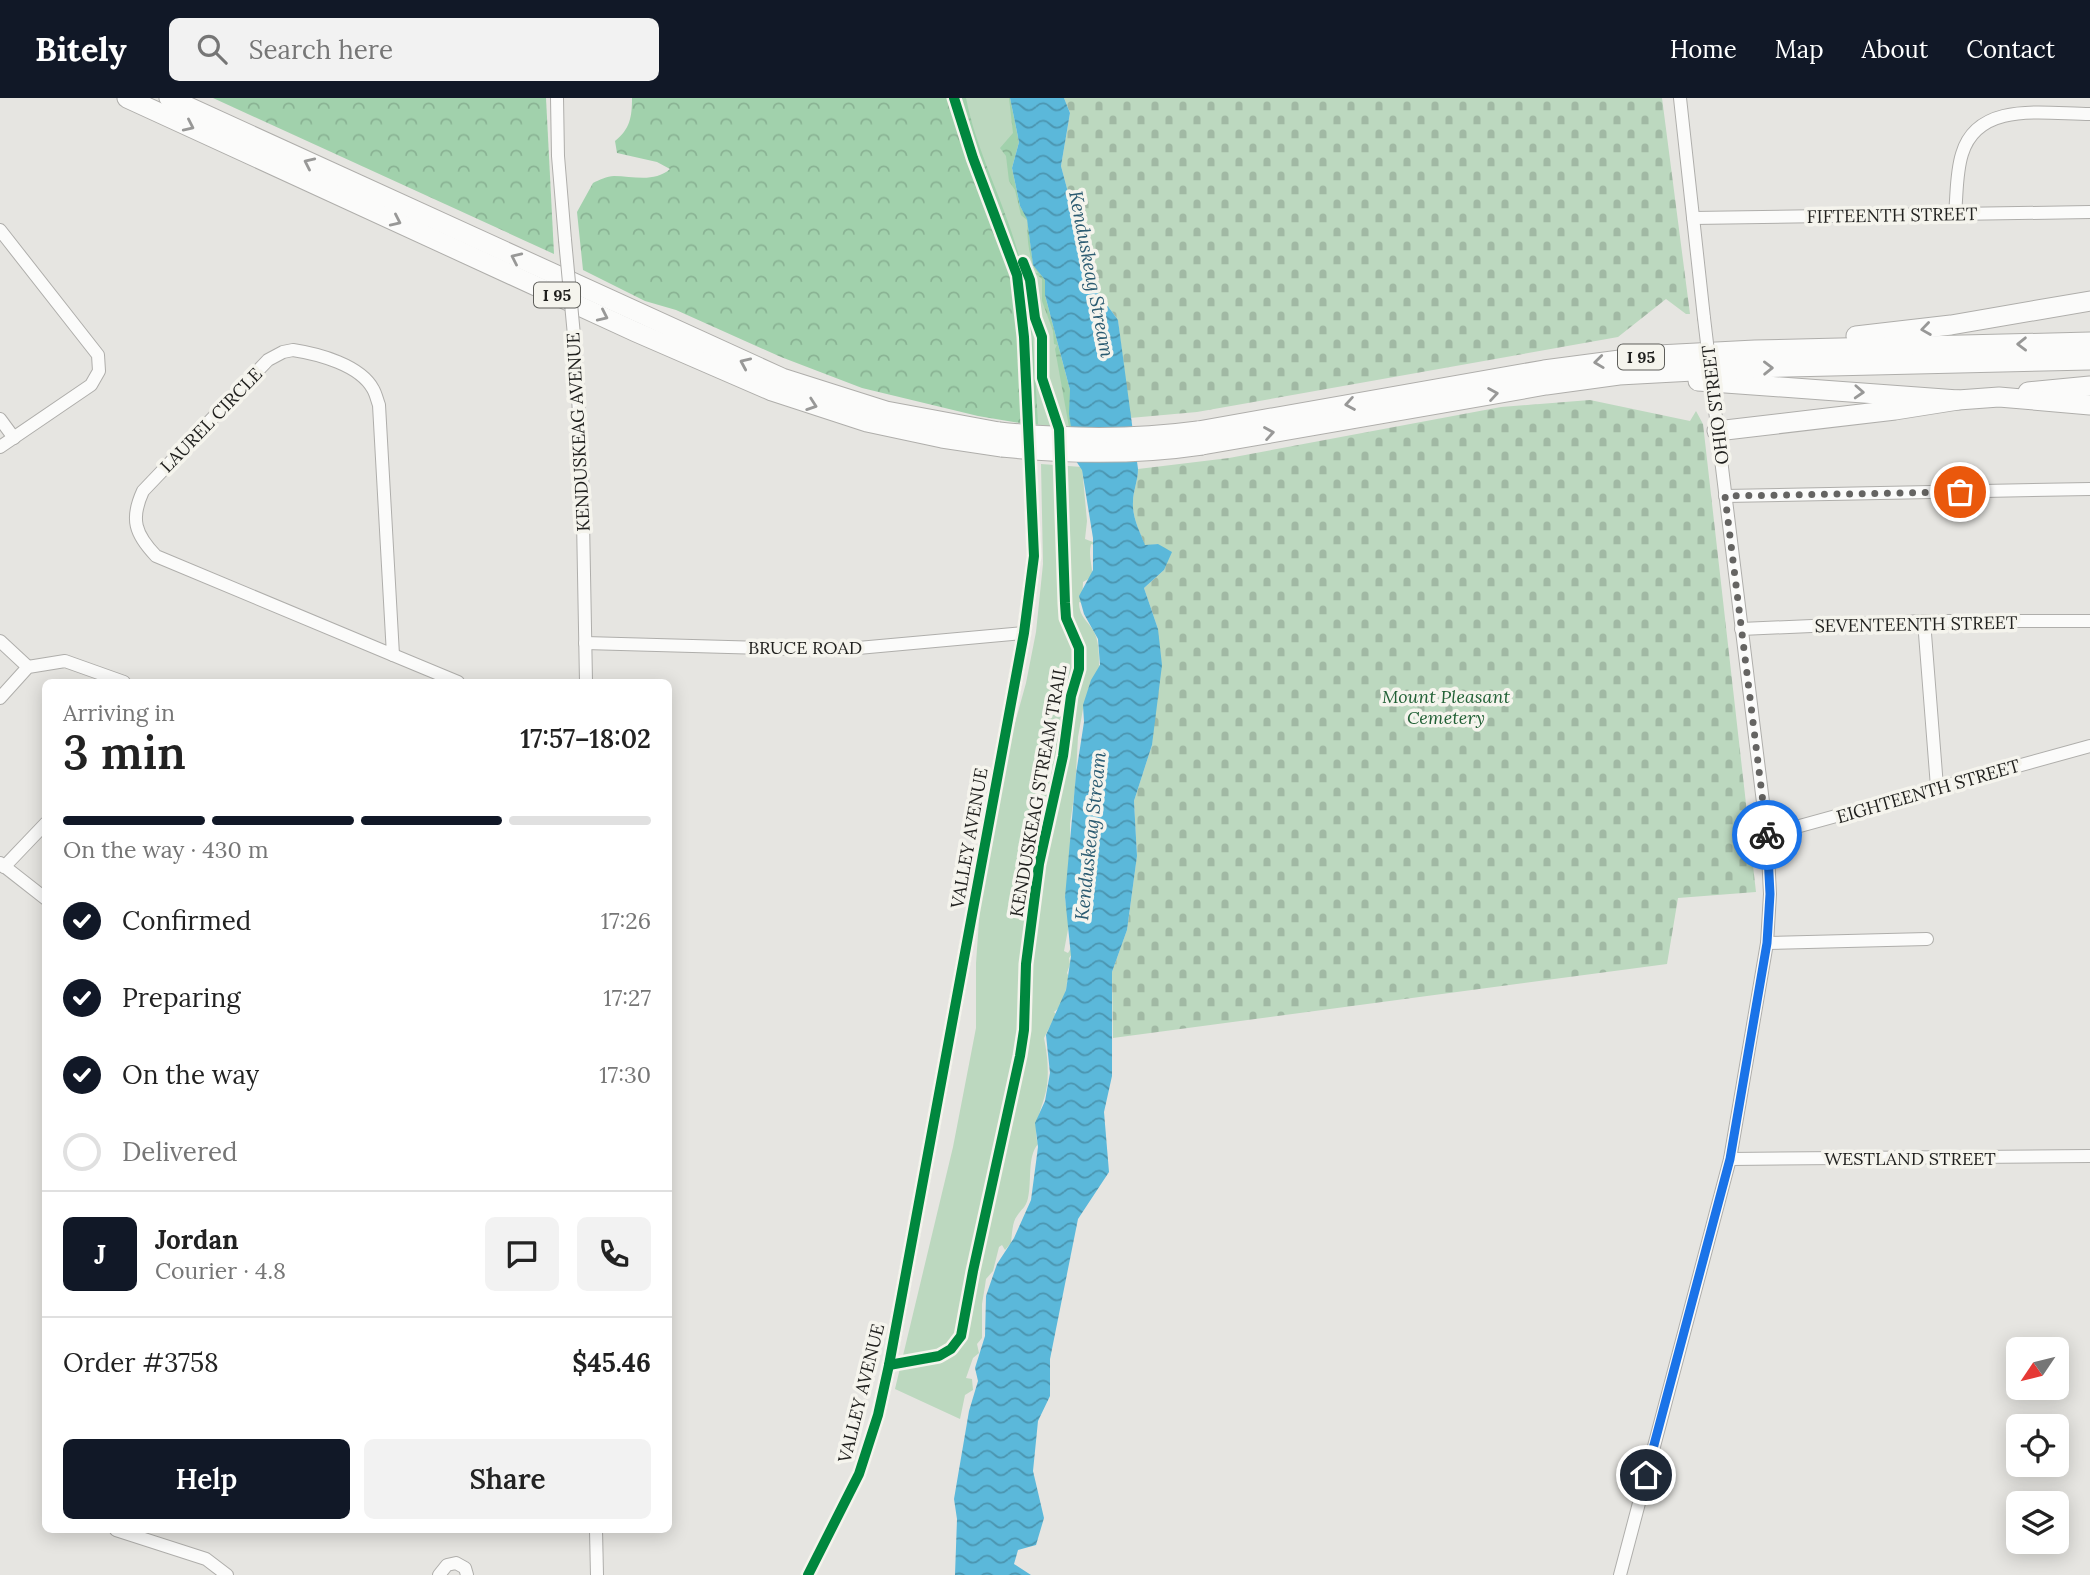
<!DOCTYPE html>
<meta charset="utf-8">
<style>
:root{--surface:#fff;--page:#f2f2f2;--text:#222;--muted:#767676;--line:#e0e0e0;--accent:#111827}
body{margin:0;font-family:Lora,serif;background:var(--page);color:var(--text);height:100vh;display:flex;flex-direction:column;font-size:26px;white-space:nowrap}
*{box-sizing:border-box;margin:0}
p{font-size:23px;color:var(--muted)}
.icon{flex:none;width:38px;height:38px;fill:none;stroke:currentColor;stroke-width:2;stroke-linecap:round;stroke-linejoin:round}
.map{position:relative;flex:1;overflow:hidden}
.panel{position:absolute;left:42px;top:581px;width:630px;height:854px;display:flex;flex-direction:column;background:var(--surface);border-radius:10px;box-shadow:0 4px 18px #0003}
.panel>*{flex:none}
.needle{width:46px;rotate:235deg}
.buttons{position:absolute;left:2006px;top:1239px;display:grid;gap:14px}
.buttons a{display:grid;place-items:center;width:63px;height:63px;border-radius:10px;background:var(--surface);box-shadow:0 4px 18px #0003;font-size:35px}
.pin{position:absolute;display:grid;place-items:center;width:60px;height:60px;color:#fff;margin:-30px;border:4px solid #fff;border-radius:50%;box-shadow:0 2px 7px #0007}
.courier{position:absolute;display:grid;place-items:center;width:70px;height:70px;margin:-35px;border:5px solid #1a73e8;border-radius:50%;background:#fff;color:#222;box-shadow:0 2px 9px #0007}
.headline em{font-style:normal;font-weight:600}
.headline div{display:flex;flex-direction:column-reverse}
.headline{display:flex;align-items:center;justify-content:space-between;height:119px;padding:0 21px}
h1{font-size:46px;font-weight:600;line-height:52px}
.bar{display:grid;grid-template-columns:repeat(4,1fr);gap:10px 7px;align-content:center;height:84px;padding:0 21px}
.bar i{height:9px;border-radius:5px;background:var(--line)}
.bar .active{background:var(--accent)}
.bar p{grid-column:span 4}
.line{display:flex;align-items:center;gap:18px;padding:0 21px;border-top:2px solid var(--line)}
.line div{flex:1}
.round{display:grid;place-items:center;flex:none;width:74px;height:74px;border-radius:10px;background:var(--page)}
ol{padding:0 21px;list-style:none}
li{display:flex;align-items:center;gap:21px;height:77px}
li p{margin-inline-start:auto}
li .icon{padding:7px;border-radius:50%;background:var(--accent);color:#fff;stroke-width:4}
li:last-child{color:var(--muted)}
li i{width:38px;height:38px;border:4px solid var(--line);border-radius:50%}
.button{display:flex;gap:14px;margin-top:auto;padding:14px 21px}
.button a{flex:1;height:80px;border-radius:10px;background:var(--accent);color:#fff;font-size:28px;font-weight:600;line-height:80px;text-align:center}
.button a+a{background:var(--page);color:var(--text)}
header{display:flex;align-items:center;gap:42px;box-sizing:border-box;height:98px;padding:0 35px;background:var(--accent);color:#fff}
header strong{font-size:33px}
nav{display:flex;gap:38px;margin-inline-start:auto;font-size:24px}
.search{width:490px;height:63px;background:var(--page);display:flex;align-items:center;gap:18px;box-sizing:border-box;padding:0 24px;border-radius:10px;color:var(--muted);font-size:26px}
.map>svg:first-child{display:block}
.forest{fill:url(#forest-crowns)}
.cemetery{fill:url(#cemetery-stones)}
.green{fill:#bcd8bf}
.water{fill:url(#water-waves)}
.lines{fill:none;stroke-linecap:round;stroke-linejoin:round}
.minor-casing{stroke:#afaeab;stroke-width:14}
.highway-casing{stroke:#afaeab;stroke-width:21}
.minor{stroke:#fbfbfa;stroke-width:12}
.highway{stroke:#fbfbfa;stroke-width:19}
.minor-bridge-casing{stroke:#afaeab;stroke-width:14;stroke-linecap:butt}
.highway-bridge-casing{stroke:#afaeab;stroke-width:21;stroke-linecap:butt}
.minor-bridge{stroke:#fbfbfa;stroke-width:12}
.highway-bridge{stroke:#fbfbfa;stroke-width:19}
.cycleway-casing{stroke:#f5f4ed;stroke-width:15}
.cycleway{stroke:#00873e;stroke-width:10}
.oneway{stroke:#989897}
.done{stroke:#656462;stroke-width:7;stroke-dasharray:0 12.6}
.route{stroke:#1a73e8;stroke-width:9}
.labels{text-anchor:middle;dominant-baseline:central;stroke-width:7;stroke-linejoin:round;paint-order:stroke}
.shield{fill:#f5f4ed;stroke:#5f5f5b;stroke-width:2}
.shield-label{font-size:16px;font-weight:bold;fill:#1f1f1d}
.street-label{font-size:18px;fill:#1f1f1d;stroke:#f5f4ed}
.park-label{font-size:18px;font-style:italic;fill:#216035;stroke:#f5f4ed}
.water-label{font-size:19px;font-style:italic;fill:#2b5b71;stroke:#f5f4ed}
</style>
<header>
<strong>Bitely</strong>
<div class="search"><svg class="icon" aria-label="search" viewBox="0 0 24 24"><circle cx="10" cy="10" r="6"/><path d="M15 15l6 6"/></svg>Search here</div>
<nav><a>Home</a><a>Map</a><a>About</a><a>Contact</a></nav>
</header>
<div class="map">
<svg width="2090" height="1477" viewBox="0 0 2090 1477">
<defs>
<pattern id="forest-crowns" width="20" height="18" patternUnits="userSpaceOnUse" patternTransform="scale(1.75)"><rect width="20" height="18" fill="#a1d1ac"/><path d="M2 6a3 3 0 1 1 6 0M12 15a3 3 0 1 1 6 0" fill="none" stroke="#8ab394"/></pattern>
<pattern id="cemetery-stones" width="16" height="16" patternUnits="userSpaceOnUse" patternTransform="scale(1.75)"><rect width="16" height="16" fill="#bcd8bf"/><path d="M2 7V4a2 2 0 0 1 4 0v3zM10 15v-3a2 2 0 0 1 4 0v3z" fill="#a1b9a4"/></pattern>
<pattern id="water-waves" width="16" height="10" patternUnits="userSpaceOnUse" patternTransform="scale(1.75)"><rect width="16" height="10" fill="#5bb8da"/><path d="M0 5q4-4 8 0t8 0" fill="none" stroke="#4b95b0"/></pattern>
</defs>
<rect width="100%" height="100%" fill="#e6e5e1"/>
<g class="forest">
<path d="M213,0h333l8,156z"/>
<path d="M632,0h378l9,44 -7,26 8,38 7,12 6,46 12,16v15l25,95 1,38 -51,-5 -42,-7 -116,-28 -81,-31 -105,-47 -31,-9 -62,-31 -6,-58 16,-29c6,-3 14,-7 21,-7 19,0 40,7 56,-7l-13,-7 -40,-9 -2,-12c15,-12 17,-24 17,-43z"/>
</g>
<g class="cemetery">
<path d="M1064,0h598l28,216h-4l-20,-15 -48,38 -421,75 -67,6 -12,-98 -25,-34 -32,-120 9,-53z"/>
<path d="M1590,302l100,21 6,-10 7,13 53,468 -78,6 -11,66 -554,74 -1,-66 15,-42 10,-74 -3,-55 18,-56 6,-116 -14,-41 20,-18 -6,-26 -13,2c-5,-14 -13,-29 -12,-44 0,-11 5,-21 5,-33l91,-11 272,-51z"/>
</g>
<g class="green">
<path d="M966,0h43l4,35 -13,15 6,8 3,25 6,9 6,25 7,6c-2,13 1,42 10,52h-3l7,6v22l11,30 1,13 3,1 -2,4 14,78 -31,-2c-3,-56 -5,-111 -18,-165 -14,-55 -43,-106 -54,-162z"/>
<path d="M1041,366l41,3 5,54 -2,18 8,3 1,3 -3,-1c-3,14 2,22 1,33l-9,5 -1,21 -3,-1c0,16 11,20 16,32 4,9 4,23 4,31l4,2 -16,38 -4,4 -5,28 -3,53 -5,34v42l-5,33 4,25 -5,27 4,2 3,-5 2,5 -4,5 1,6 -3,9 3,6 -3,2c0,10 -4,17 -7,26l-6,5 2,2 -12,24c3,14 5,32 3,47 -2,19 -16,39 -9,59 -11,13 -6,37 -10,54 -2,10 -7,11 -11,18 -5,6 -5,20 -6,27l-6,7 -3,-5 -3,2 -6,24 -7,8 -1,7 -3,18v34l-5,6 2,9 -6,5 -7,20 6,1 1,11 -8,5 -5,24 -65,-30 58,-242 23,-119v-65l4,-56 10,-71 23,-106 13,-47 10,-51 7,-68z"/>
</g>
<path class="water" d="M1010,0h54l6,15 -9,53 32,120 25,34 20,149c0,12 -5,22 -5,33 -1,15 7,30 12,43l13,-1 14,8 -8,18 -20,18 14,41 4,36 -10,80 -18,56 3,55 -10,74 -15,42v104l-8,36 5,60 -31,47 -28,140v37l-12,25 -5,50 11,47 -8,27 -18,5 -4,14 17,11h-76l2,-56 -3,-20 15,-88 9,-30 -3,-13 10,-32 1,-40 11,-32 17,-26 17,-38 7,-53 -3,-24 10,-22 5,-28 -4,-38 20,-45 5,-34 -6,-59 11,-123 8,-52 -1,-17 8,-25 9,-15 -2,-26 -14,-25 -5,-18 14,-26v-32l-11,-68 -6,-9 -7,-47 1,-24 -25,-95v-15l-12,-15 -6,-46 -7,-13 -8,-38 7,-26z"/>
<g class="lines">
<g class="minor-casing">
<g id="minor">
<path d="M557,0l1,58 7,84"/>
<path d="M1680,0l24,220"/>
<path d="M1955,116c2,-20 1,-41 7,-60 16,-54 84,-40 128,-40"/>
<path d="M1693,120l397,-6"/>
<path d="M0,132l98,125 1,16 -8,14 -91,62"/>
<path d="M575,248l7,120 4,216"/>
<path d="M293,252c26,4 67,15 80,39 3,5 4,11 6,16l14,250 -237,-99c-21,-22 -26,-37 -13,-65l125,-131 15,-8z"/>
<path d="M0,321l14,19"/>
<path d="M1725,398l365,-7"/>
<path d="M1924,523l13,166"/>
<path d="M1741,531l183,-8h166"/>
<path d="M0,543l28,26"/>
<path d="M585,545l251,7 188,-17"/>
<path d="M393,557l65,27"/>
<path d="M0,600l28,-31 37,-6 59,21"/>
<path d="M1767,737l323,-89"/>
<path d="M0,765l46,36"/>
<path d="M4,769l42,-44"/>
<path d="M1767,845l160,-4"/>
<path d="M1730,1061l360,-3"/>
<path d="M116,1432l90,29 21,16"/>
<path d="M596,1432l1,45"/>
<path d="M439,1477l8,-10 9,-2 9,5 2,7"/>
<path d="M808,1477l51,-101 19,-59 11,-50 135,-732 10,-77 -10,-219 -7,-62 -44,-117 -19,-60"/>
<path d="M1620,1477l110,-416 37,-216 3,-49 -3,-59 -53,-433"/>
</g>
</g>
<g class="highway-casing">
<g id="highway">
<path d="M127,0l509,234 136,59 95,31 75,16 60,9"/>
<path d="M169,0l613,280 104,33 113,21"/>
<path d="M1856,238l95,-11 139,-24"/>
<path d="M1698,283l260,19"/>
<path d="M2028,294l62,-6"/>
<path d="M1198,333l346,-61 114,-15 97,-5 335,-8"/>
<path d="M1717,333l178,-21 63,-10 41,-3 91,8"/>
<path d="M1202,347l344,-60 73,-10 130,-7 341,-8"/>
</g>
</g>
<use href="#minor" class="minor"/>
<use href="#highway" class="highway"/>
<g class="minor-bridge-casing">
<g id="minor-bridge">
<path d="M565,142l10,106"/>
<path d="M1704,220l10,84"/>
</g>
</g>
<g class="highway-bridge-casing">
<g id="highway-bridge">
<path d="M999,334c67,7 133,8 199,-1"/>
<path d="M1002,349c67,7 133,8 200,-2"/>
</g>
</g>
<use href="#minor-bridge" class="minor-bridge"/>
<use href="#highway-bridge" class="highway-bridge"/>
<g class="cycleway-casing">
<g id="cycleway">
<path d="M889,1267l50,-9 12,-7 10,-13 12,-65 47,-215 4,-26 2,-66 13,-100 24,-108 8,-60 8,-27v-21l-13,-30 -1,-15 -6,-174 -17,-51v-41l-7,-19 -5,-38 -7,-18"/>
<path d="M808,1477l51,-101 19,-59 11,-50 135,-732 10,-77 -10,-219 -7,-62 -44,-117 -19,-60"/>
</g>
</g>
<use href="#cycleway" class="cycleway"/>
</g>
<defs><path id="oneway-chevron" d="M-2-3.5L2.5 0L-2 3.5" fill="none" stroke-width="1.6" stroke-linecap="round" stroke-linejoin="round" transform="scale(1.75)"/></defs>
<g class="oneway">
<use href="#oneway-chevron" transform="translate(189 28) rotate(25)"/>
<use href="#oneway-chevron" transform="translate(309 65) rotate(-155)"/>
<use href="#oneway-chevron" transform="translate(396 123) rotate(25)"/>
<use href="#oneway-chevron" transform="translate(516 160) rotate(-155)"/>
<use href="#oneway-chevron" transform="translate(603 218) rotate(25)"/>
<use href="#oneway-chevron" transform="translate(1926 231) rotate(172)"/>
<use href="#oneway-chevron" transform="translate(2022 246) rotate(179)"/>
<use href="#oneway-chevron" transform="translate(1599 264) rotate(173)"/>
<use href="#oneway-chevron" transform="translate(745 265) rotate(-156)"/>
<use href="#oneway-chevron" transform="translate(1768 270) rotate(-1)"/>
<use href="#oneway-chevron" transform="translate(1859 294) rotate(3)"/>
<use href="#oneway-chevron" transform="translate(1493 296) rotate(-9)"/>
<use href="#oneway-chevron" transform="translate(1350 306) rotate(170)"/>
<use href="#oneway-chevron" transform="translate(812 307) rotate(19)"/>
<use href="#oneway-chevron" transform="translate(1269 335) rotate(-10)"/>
</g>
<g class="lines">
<path class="done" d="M1767,737l-42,-339 235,-4"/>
<path class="route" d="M1646,1377l84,-316 37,-216 3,-49 -3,-59"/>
</g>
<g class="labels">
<g class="shield">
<rect x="534" y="184.5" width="46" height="25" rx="5"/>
<rect x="1618" y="246.5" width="46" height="25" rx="5"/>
</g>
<g class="shield-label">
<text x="557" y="197">I 95</text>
<text x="1641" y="259">I 95</text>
</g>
<g class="street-label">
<text transform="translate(1892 117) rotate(-1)">FIFTEENTH STREET</text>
<text transform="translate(1715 307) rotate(-97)">OHIO STREET</text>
<text transform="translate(211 322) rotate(-46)">LAUREL CIRCLE</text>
<text transform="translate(578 334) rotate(-93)">KENDUSKEAG AVENUE</text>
<text transform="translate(1916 526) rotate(-1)">SEVENTEENTH STREET</text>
<text x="805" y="549">BRUCE ROAD</text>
<text transform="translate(1038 693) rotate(-80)">KENDUSKEAG STREAM TRAIL</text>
<text transform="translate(1928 693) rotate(-16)">EIGHTEENTH STREET</text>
<text transform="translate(969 740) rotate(-80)">VALLEY AVENUE</text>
<text x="1910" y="1060">WESTLAND STREET</text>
<text transform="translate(861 1295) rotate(-76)">VALLEY AVENUE</text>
</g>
<g class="park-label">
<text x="1446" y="598">Mount Pleasant<tspan x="1446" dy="21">Cemetery</tspan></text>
</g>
<g class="water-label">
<text transform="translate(1092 176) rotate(79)">Kenduskeag Stream</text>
<text transform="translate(1090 738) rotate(-84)">Kenduskeag Stream</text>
</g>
</g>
</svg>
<div class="buttons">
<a><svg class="needle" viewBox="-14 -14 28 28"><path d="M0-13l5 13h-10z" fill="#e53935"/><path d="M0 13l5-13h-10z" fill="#767676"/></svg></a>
<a><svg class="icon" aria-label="locate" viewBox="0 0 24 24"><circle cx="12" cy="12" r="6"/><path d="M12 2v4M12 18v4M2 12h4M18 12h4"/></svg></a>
<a><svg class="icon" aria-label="layers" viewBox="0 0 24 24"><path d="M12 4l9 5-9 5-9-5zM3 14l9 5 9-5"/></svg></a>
</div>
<div class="pin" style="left:1960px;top:394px;background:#ea580c"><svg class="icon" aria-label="bag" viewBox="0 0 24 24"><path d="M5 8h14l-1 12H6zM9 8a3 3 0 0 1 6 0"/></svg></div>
<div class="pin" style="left:1646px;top:1377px;background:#1f2937"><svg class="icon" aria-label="home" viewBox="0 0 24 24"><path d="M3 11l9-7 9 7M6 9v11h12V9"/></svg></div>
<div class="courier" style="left:1767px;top:737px"><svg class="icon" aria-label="bike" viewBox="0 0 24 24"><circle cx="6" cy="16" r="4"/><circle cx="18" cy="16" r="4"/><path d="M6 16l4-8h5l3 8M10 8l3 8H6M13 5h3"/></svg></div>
<section class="panel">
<div class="headline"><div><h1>3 min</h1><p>Arriving in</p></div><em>17:57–18:02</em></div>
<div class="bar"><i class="active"></i><i class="active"></i><i class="active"></i><i></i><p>On the way · 430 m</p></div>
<ol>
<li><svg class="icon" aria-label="check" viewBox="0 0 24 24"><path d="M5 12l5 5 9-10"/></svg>Confirmed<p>17:26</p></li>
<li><svg class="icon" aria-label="check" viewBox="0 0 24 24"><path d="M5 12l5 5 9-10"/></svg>Preparing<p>17:27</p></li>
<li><svg class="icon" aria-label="check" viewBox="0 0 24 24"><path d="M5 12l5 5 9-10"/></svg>On the way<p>17:30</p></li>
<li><i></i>Delivered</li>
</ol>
<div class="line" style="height:126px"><b class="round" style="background:var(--accent);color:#fff">J</b><div><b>Jordan</b><p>Courier · 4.8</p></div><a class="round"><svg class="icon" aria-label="chat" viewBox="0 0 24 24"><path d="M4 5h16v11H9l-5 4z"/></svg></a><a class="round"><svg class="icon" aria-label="phone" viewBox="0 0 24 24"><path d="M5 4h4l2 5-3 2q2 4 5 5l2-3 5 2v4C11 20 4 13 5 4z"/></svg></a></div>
<div class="line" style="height:91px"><div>Order #3758</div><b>$45.46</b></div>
<div class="button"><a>Help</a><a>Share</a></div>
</section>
</div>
